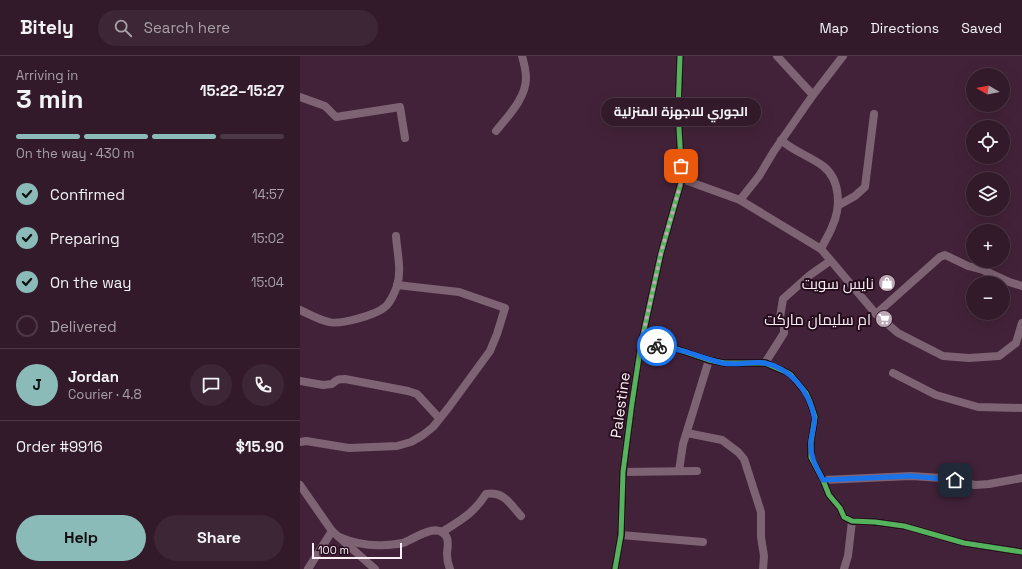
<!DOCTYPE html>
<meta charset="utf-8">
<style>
:root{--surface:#321a2a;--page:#3d2736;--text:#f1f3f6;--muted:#a8a1a8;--line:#4d3847;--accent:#8bbbb9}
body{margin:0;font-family:"Space Grotesk",Cairo,sans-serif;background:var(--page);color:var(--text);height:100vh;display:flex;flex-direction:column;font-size:15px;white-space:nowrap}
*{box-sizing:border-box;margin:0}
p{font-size:13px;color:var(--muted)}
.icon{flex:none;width:22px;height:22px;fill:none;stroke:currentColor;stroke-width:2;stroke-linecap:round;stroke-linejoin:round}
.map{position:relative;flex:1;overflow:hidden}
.side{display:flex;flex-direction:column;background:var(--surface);width:300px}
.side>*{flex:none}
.needle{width:26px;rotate:279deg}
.tools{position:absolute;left:666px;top:12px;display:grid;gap:8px}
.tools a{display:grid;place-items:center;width:44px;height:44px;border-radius:50%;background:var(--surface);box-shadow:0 4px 16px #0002,0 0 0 1px var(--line);font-size:20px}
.scale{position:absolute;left:12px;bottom:10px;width:90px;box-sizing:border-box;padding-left:4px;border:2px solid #fff0f8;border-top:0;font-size:11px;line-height:14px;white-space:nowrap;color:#fff0f8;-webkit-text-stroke:3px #260d1e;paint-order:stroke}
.pin{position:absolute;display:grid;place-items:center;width:34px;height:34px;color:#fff;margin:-17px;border-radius:8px;box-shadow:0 2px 6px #0006}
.courier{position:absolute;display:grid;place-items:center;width:40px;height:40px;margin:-20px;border:3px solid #1a73e8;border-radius:50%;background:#fff;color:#222;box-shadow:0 1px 5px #0007}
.bubble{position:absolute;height:28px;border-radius:14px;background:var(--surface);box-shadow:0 4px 16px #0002,0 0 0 1px var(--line);font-size:13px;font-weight:700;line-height:28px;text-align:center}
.summary em{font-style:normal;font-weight:700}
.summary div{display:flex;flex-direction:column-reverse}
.summary{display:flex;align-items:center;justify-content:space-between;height:68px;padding:0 16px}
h1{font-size:26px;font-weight:700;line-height:30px}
.bar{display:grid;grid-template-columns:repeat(4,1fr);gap:6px 4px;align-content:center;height:48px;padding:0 16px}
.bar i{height:5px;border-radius:3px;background:var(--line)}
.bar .selected{background:var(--accent)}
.bar p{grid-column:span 4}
.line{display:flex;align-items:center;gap:10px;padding:0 16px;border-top:1px solid var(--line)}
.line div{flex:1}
.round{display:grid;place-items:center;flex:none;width:42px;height:42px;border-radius:21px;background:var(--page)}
ol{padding:0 16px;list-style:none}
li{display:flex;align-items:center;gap:12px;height:44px}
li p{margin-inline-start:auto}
li .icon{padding:4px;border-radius:50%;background:var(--accent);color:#111;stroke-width:4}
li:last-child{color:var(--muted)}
li i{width:22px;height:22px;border:2px solid var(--line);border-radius:50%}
.button{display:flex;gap:8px;margin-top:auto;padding:8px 16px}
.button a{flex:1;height:46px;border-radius:24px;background:var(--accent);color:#111;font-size:16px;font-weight:700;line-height:46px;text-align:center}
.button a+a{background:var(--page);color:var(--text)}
header{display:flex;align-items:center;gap:24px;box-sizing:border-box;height:56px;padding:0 20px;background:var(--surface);border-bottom:1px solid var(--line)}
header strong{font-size:19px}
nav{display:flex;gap:22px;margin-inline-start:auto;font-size:14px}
.search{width:280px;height:36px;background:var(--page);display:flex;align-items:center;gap:10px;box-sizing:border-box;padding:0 14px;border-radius:22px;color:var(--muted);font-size:15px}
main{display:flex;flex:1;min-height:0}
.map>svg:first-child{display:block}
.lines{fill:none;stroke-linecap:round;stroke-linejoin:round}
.minor{stroke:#7e6374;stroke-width:8}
.cycleway-casing{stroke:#260d1e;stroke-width:8}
.cycleway{stroke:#56b35d;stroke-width:5}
.done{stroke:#bda8b5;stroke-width:4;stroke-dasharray:0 7.2}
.route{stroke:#1a73e8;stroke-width:5}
.labels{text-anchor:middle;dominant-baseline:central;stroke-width:4;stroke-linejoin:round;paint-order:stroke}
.poi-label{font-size:15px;fill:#fff0f8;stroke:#260d1e;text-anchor:end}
.street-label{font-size:15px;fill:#fff0f8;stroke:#260d1e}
</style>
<header>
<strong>Bitely</strong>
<div class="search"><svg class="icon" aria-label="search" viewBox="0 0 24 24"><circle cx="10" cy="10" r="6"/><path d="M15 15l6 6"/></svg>Search here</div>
<nav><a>Map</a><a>Directions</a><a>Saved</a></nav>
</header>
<main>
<section class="side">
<div class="summary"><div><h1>3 min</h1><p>Arriving in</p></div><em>15:22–15:27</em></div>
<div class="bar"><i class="selected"></i><i class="selected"></i><i class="selected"></i><i></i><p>On the way · 430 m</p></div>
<ol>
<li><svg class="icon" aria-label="check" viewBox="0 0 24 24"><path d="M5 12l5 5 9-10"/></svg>Confirmed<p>14:57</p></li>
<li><svg class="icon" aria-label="check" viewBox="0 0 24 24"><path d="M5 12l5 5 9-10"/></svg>Preparing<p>15:02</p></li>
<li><svg class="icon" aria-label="check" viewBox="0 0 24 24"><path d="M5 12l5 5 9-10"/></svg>On the way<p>15:04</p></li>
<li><i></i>Delivered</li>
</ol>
<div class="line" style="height:72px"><b class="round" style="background:var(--accent);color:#111">J</b><div><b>Jordan</b><p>Courier · 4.8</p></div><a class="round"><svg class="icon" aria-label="chat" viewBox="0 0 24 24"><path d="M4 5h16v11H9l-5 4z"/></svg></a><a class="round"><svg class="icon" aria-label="phone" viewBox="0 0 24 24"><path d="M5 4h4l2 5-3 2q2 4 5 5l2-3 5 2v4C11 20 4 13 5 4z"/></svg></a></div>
<div class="line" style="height:52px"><div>Order #9916</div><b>$15.90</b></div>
<div class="button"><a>Help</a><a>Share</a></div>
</section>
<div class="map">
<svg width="722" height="513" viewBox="0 0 722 513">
<rect width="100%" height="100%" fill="#422238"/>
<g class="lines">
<g class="minor">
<path d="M477,0l36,39 30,-39"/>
<path d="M0,41l25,9 11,11 64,-10 5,31"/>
<path d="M196,75c12,-15 30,-33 30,-53 0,-7 -2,-15 -4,-22"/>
<path d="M481,84c12,11 28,16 42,26 18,14 18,42 9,61 -3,8 -8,15 -11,22"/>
<path d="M382,123l58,21 81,49 55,65 22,19 45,23 26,2 30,-2 17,-13 6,-20"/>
<path d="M440,144l19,-24 15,-25 39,-56"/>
<path d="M539,149l16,-9 10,-9 9,-73"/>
<path d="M0,254c9,4 19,10 29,12 11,3 47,-7 56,-15 5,-4 10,-15 12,-21 5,-16 0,-34 -1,-50"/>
<path d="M576,258l64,-57 5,-2 23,11 15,4 26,12 13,4"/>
<path d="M341,288l36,5 32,11 15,3h41l21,9 5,3 15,18 4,9 5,15 -4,25v15l12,23 6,15 11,13 4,9 8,4 23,1 29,4 60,17 58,9"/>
<path d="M465,307l19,-30v-8l-4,-8 3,-18 27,-24 20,-14"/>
<path d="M593,317l43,22 42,12 44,1"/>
<path d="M0,325l23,4 9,-1c5,-5 7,-5 13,-5l63,12 9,3 22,24"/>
<path d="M387,377l35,7 16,12 6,7 17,53v25l3,19 -1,13"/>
<path d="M0,386l6,-1 43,7 48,-2 14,-4 12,-7 10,-8 16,-20 41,-56 7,-17 8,-26 -46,-16 -62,-7"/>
<path d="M379,415l4,-27 26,-84"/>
<path d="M323,416l74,-1"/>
<path d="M523,424l88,-4 31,2 33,7 14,-1 33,-6"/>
<path d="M0,429l32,46 43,38"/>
<path d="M142,476c19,-12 31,-18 44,-38 18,-3 24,10 35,22"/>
<path d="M321,479l82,7"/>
<path d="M39,481c14,6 31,9 46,8 5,0 12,-1 18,-2 11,-4 36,-23 44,-5 2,6 0,11 0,16 0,5 1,10 3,15"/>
<path d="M8,513l24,-38"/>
<path d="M315,513l6,-34 2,-63 9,-69 9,-59 20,-91 21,-74 -4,-68 2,-55"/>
<path d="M544,513l4,-13 4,-35"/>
</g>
<g class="cycleway-casing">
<g id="cycleway">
<path d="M341,288l36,5 32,11 15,3h41l21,9 5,3 15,18 4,9 5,15 -4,25v15l12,23 6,15 11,13 4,9 8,4 23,1 29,4 60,17 58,9"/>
<path d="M315,513l6,-34 2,-63 9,-69 9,-59 20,-91 21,-74 -4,-68 2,-55"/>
</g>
</g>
<use href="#cycleway" class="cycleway"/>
</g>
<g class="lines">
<path class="done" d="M357,290l-16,-2 20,-91 21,-74 -1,-13"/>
<path class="route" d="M357,290c10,2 20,3 30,6 12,4 23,8 35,11 14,3 29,-2 43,0 25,5 44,28 49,53 2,7 -2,16 -3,24 -2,15 5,27 12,40l88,-4 44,4"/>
</g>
<defs>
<g id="shop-disc" transform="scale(0.9)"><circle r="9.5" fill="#bda8b5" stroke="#260d1e"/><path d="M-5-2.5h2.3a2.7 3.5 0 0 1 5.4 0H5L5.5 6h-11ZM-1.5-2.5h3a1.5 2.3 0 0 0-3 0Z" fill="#fff"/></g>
<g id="supermarket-disc" transform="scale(0.9)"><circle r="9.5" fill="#bda8b5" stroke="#260d1e"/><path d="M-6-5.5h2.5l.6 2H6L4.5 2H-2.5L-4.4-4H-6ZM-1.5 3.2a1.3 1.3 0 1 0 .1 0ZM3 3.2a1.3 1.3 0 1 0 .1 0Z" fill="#fff"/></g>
</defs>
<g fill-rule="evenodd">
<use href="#shop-disc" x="587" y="227"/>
<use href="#supermarket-disc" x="584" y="263"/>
</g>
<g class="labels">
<g class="poi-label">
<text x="574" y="227">نايس سويت</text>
<text x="571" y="263">ام سليمان ماركت</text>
</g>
<g class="street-label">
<text transform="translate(320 349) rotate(-82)">Palestine</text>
</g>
</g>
</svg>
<div class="tools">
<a><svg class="needle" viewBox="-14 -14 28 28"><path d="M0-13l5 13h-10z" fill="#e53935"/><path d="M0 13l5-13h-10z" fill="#a8a1a8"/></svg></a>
<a><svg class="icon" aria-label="locate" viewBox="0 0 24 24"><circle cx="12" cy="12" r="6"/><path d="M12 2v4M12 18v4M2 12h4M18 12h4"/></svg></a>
<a><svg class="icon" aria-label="layers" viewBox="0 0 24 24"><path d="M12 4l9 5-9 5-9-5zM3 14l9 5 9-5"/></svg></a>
<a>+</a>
<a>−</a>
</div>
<div class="scale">100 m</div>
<div class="pin" style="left:381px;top:110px;background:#ea580c"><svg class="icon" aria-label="bag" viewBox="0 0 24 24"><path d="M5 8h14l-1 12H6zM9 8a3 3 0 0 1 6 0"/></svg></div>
<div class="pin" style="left:655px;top:424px;background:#1f2937"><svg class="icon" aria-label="home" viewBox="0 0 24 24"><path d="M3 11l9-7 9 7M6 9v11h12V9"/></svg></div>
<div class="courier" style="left:357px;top:290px"><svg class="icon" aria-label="bike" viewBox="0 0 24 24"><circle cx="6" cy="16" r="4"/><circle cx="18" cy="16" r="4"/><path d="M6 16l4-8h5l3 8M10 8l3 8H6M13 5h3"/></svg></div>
<div class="bubble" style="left:301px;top:42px;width:160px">الجوري للاجهزة المنزلية</div>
</div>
</main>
